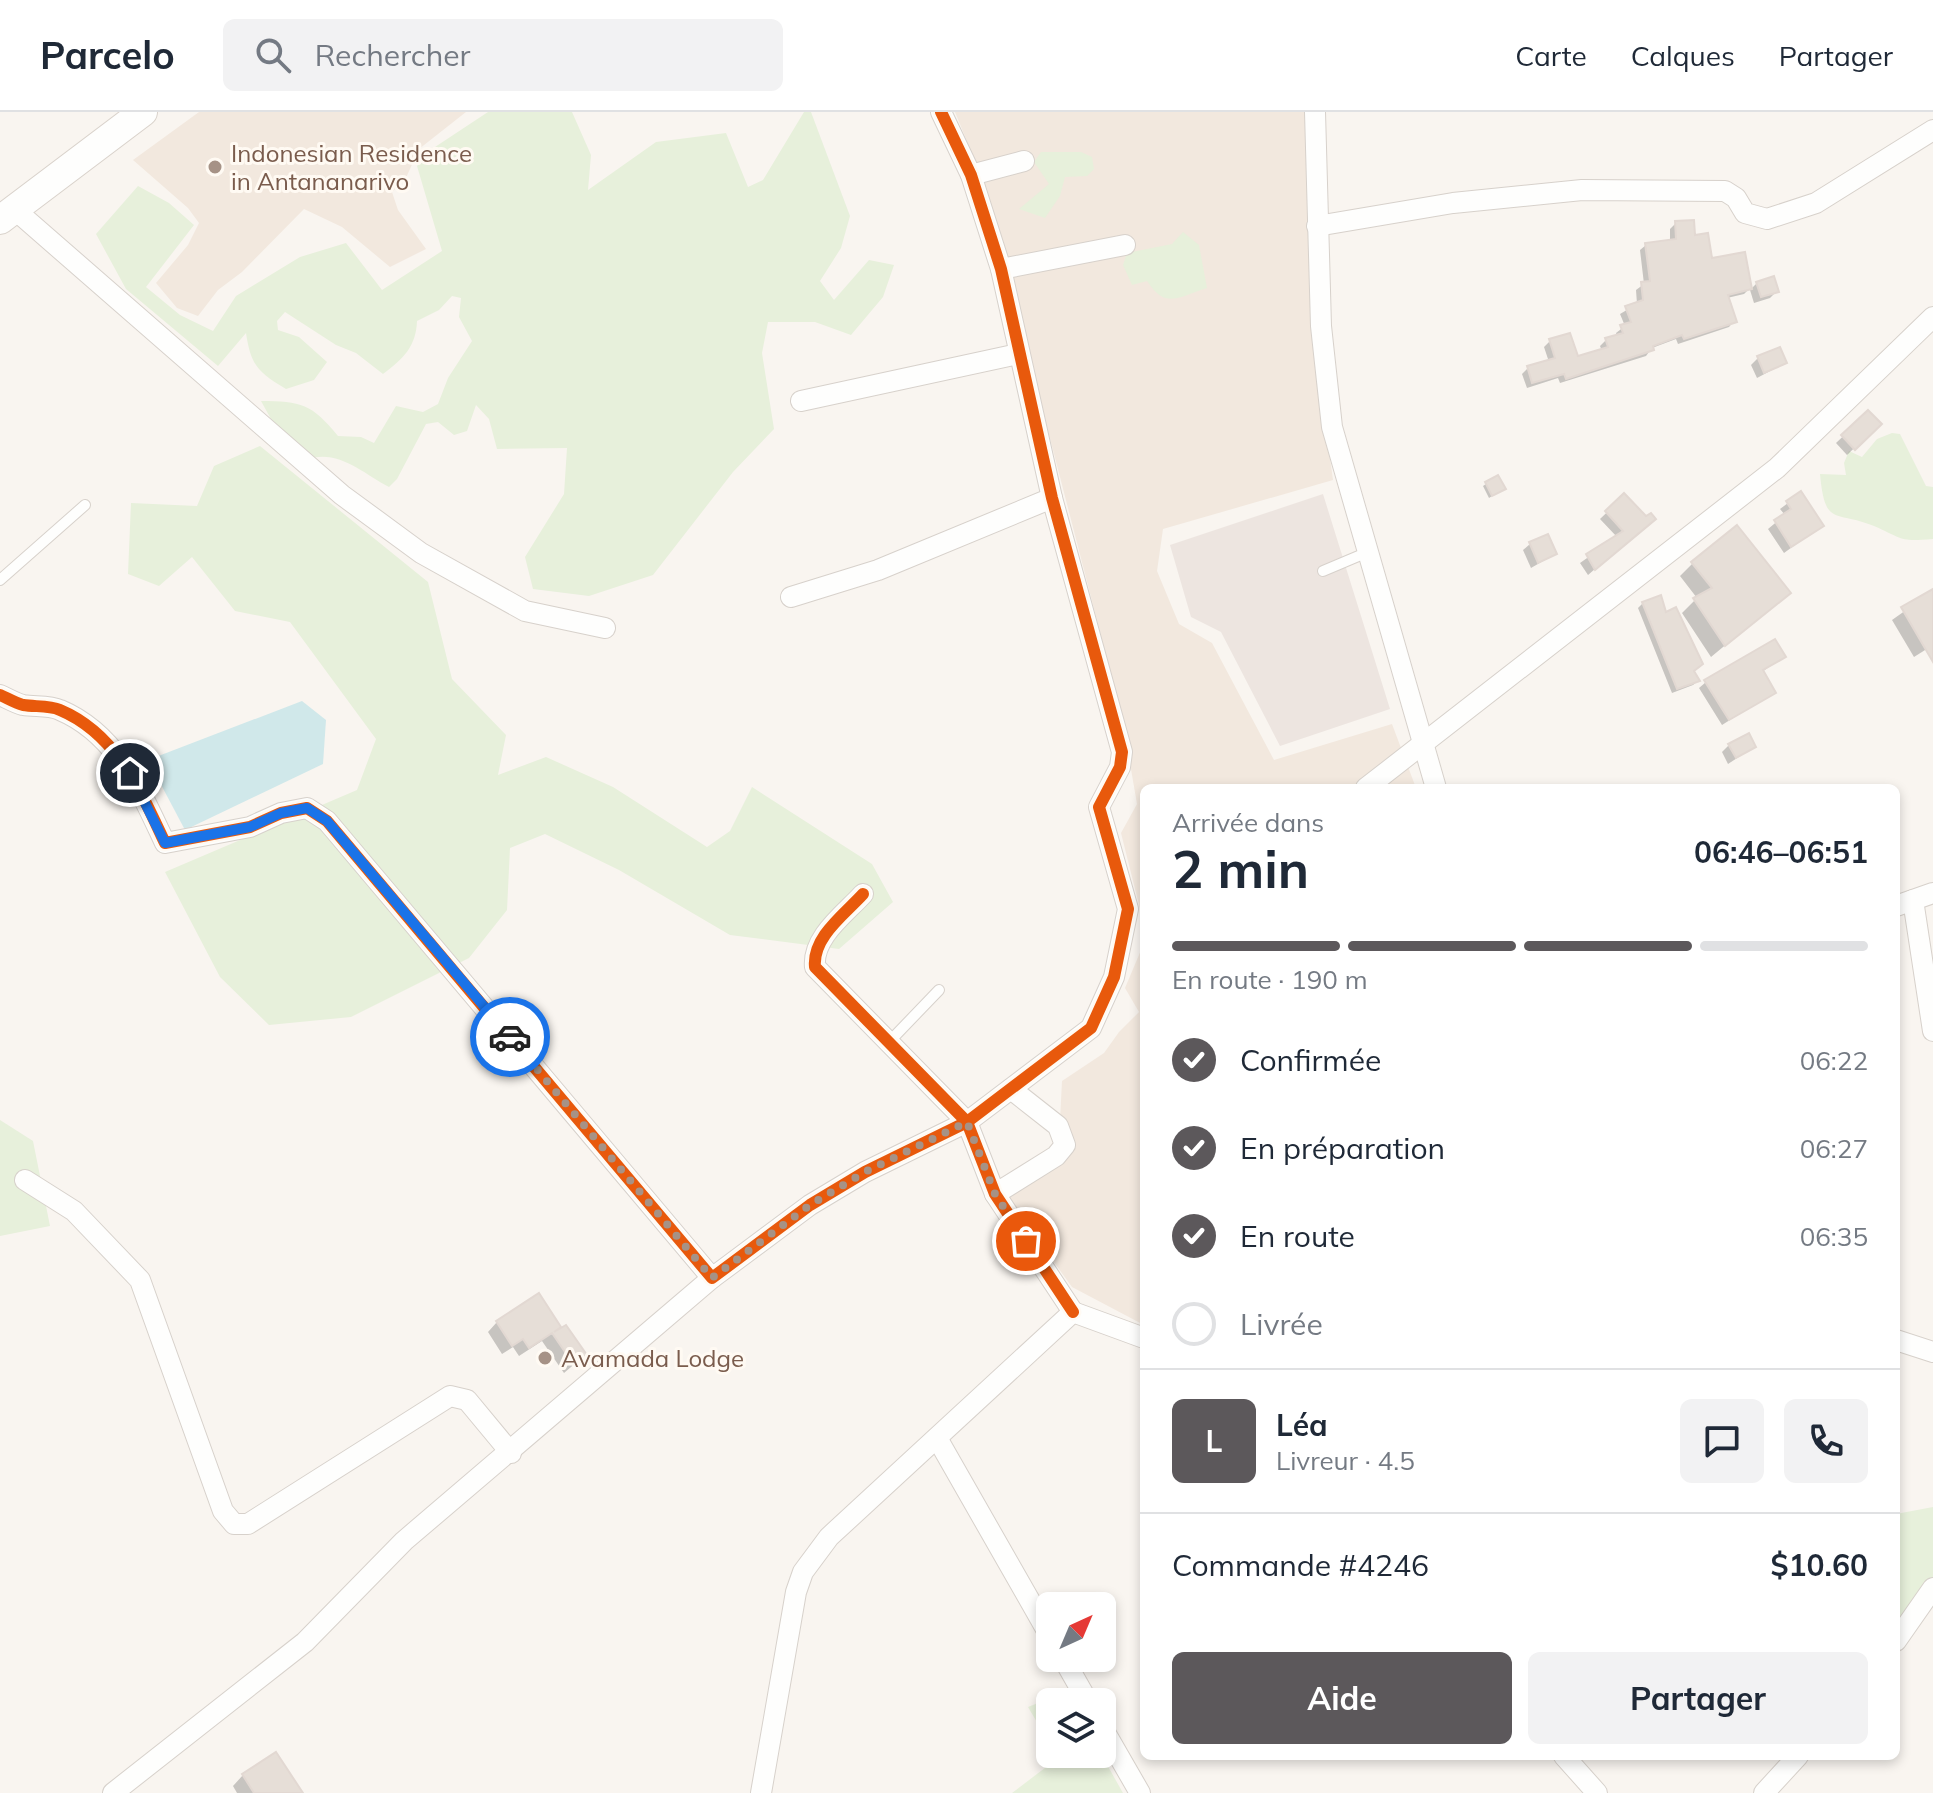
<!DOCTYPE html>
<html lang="fr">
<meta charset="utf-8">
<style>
:root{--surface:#fff;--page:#f2f2f3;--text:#1f2937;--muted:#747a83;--line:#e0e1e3;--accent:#5c585b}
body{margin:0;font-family:Mulish,sans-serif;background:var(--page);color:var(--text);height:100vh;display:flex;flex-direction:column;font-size:30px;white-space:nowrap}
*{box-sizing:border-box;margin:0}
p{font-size:26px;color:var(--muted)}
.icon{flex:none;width:44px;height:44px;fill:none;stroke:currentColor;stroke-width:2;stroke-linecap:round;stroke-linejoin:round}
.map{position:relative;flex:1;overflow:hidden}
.side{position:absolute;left:1140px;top:672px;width:760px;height:976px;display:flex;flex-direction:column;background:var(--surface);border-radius:12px;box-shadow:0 4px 12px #0003}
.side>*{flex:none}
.needle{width:52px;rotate:44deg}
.fabs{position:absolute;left:1036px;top:1480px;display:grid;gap:16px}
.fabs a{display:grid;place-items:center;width:80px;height:80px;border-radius:12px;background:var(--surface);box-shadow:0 4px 12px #0003;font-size:40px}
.pin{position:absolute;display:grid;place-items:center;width:68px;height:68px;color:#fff;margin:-34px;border:4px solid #fff;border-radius:50%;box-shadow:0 2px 8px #0007}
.courier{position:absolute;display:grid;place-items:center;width:80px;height:80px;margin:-40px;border:6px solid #1a73e8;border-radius:50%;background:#fff;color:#222;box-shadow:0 2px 10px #0007}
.head em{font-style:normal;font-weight:700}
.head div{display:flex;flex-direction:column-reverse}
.head{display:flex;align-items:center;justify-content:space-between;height:136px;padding:0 32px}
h1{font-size:52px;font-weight:700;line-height:60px}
.bar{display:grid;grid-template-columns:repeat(4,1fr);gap:12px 8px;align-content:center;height:96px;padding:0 32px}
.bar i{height:10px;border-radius:6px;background:var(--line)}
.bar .on{background:var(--accent)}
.bar p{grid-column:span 4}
.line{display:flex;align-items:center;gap:20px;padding:0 32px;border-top:2px solid var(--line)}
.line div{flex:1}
.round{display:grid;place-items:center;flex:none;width:84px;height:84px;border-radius:12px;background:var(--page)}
ol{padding:0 32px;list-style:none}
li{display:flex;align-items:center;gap:24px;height:88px}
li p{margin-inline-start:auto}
li .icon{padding:8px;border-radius:50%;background:var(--accent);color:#fff;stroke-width:4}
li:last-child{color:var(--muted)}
li i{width:44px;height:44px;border:4px solid var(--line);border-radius:50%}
.primary-button{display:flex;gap:16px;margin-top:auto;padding:16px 32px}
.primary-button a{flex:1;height:92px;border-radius:12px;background:var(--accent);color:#fff;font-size:32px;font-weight:700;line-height:92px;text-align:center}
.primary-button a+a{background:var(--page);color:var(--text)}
header{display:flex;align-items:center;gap:48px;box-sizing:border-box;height:112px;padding:0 40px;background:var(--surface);border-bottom:2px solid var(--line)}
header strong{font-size:38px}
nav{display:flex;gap:44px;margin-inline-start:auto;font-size:28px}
.search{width:560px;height:72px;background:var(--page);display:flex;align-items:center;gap:20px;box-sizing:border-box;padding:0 28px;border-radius:12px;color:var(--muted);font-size:30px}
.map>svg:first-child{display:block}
.residential{fill:#f2e8de}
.industrial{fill:#ede5e0}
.green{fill:#e7f0db}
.water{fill:#d0e8ea}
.shadow{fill:#0003}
.building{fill:#e6ded7;stroke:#e2d8d2;stroke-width:2}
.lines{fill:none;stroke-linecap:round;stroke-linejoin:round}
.lane-casing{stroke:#d7d1cb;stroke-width:12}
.street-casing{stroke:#d7d1cb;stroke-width:22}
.secondary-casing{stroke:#d9d2cb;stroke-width:30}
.lane{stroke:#fefefd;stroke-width:10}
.street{stroke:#fefefd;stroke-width:20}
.secondary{stroke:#fefefd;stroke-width:28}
.cycleway-casing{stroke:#fffaf3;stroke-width:17}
.cycleway{stroke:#e8590c;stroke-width:12}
.done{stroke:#a69286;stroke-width:8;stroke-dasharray:0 14.4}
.route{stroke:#1a73e8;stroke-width:10}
.poi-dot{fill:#a69286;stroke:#fffaf3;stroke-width:3}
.labels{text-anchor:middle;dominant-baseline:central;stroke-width:6;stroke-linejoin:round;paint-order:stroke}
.poi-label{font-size:24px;fill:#7a5c4d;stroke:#fffaf3;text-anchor:start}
</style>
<header>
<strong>Parcelo</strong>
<div class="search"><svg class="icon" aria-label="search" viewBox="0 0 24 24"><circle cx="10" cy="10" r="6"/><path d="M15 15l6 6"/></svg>Rechercher</div>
<nav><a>Carte</a><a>Calques</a><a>Partager</a></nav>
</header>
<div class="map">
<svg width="1933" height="1681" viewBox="0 0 1933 1681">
<rect width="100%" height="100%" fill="#f9f5f0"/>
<g class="residential">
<path d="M199,0h267l-47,37 -14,31 -13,12 6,18 28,39 -36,18 -48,-40 -38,-18 -62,63 -24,18 -20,26 -21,-8 -21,-25 32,-38 11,-22 -11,-15 -55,-48z"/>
<path d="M955,0h350l9,227 19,141 -170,49 -6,42 22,53 33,19 62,117 118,-36 24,64h-272v137l-23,-92 16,-29 -15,-87 -138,-534z"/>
<path d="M1144,831v382l-72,-38 -48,-66 -19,-32 54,-49 3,-59 42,-28 15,-21 20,-20 -14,-24z"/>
</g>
<path class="industrial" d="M1323,382l67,215 -110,37 -59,-114 -30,-15 -21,-72z"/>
<g class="green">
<path d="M488,0h84l19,43 -3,35 68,-48 70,-9 22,54 15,-7 41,-68h7l39,104 -9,32 -21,33 14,19 35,-40 25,5 -11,32 -32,38 -36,-13h-47l-6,31 12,76 -41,43 -80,103 -64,21 -56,-7 -8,-32 39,-63 3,-46 -70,1 -8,-30 -13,-14 -9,26 -13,4 -16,-13 -12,2 -29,55 -8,8c-26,-14 -51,-38 -81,-28l-31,-29 -16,-29c40,0 51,3 77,35l23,1 13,6 22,-37 27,6 15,-8 10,-26 24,-37 -13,-24 2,-19 -9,-2 -13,14 -22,11c-1,26 -14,38 -34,53l-27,-21 -20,-8 -51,-33 -8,9 1,9 21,7 28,25 -13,18 -28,9c-28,-17 -35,-23 -40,-56l-28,33 -92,-77 -30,-55 42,-48 31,17 25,22 -48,62 34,28 33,16 23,-35 64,-39 46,-14 36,47 60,-39 -25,-85 18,-19z"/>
<path d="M1041,40h40l11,5 2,12 -7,7 -22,1 -5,19 -15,22 -26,-9 30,-25 -15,-22z"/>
<path d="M1183,120l16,13 8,43c-29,9 -41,22 -60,-7l-15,4 -9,-20 4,-12 45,-9z"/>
<path d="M1892,321l8,1 26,52 7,1v52c-35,3 -29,0 -59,-13 -39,-16 -49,2 -54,-52l26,1 -2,-12 5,-12 13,6 15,-18z"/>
<path d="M260,334l168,136 24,97 54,56 -8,40 48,-18 67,30 94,60 23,-16 22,-44 120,77 21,38 -54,47 -109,-14 -111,-65 -74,-36 -35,14 -3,62 -38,48 -118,59 -82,8 -49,-48 -55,-105 192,-82 19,-51 -86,-117 -55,-11 -43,-54 -33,29 -31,-12 3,-71 66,3 17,-40z"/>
<path d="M0,1008l33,21 17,85 -50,10z"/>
<path d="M1933,1395v88l-9,12 -28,13v-106z"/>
<path d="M1065,1580l6,10h-21v42l-22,-37z"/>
<path d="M1056,1642h45l22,39h-111l46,-35z"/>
</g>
<path class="water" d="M302,589l24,19 -3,44 -138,66 -37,-70z"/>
<g class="shadow">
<path d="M1676,111l17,14 17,24 40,27 -6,6 -17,4 7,23 -5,6 -51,17 -2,-5 -24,9 -6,8 -86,27 -2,-5 -31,10 -5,-14 6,-6 21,-6 -5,-15 6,-6 27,18 25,-8 -2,-5 6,-6 11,-3 -1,-4 9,-7 -5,-12 17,-10 -1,-14 8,-6 -4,-34 6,-5 24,-3v-13z"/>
<path d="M1757,171l20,8 -7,7 -16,5 -4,-13z"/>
<path d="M1758,246l27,5 -28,15 -6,-13z"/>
<path d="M1868,301l11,11 -32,31 -11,-12z"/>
<path d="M1486,372l17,5 -14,9 -6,-12z"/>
<path d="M1800,382l21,32 -37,27 -16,-24 17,-14 -5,-6z"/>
<path d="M1624,384l22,23v6l-58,50 -8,-12 37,-26 -17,-18z"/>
<path d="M1530,432l25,10 -24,14 -8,-18z"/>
<path d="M1692,452l96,29 -77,64 -29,-44 15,-15 -17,-22z"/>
<path d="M1933,479v54l-19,12 -22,-37z"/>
<path d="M1643,491l55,78 -5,4 -21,8 -34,-85z"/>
<path d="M1784,544l-22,16 12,20 -52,33 -23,-37 7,-6z"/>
<path d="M1729,633l25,2 -26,17 -6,-12z"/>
<path d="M497,1210l61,5 -7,8 15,-8 19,28 -21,18 -22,-32 -23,15 -6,-9 -11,7 -14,-22z"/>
<path d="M243,1663l57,18h-63l-4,-7z"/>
</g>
<g class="building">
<path d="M1694,108l1,15 13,-2 4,25 33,-6 7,37 -24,6 9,27 -53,17 -2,-4 -29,11 1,4 -88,29 -2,-5 -32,9 -5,-17 28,-8 -6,-19 21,-6 8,23 30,-9 -3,-9 18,-5 -3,-8 11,-3 -6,-16 18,-6 -2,-18 9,-1 -5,-38 31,-4 -1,-18z"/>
<path d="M1774,164l5,16 -18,5 -5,-15z"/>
<path d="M1780,235l7,16 -23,10 -7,-17z"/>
<path d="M1868,298l14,14 -27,26 -14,-15z"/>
<path d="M1498,363l8,14 -14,7 -7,-14z"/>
<path d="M1801,379l23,35 -33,21 -17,-27 17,-11 -5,-8z"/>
<path d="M1624,381l22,23 5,-3 5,6 -61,51 -9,-16 37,-23 -18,-20z"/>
<path d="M1737,413l54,68 -66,53 -32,-48 19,-10 -21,-26z"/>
<path d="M1548,422l9,20 -19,9 -9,-21z"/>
<path d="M1933,477v73l-32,-55z"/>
<path d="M1661,483l5,17 10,-5 27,57 -9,7 6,10 -23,8 -35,-87z"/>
<path d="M1775,527l11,18 -23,13 13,23 -47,27 -25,-40z"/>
<path d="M1749,621l7,14 -20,11 -8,-14z"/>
<path d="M539,1181l22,34 -7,5 12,-7 21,30 -13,10 -22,-32 -23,15 -6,-9 -11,7 -16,-25z"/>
<path d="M276,1640l27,41h-49l-12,-19z"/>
</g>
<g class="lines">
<g class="lane-casing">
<g id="lane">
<path d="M1323,459l45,-19"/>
<path d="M0,468l85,-75"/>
<path d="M889,930l50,-52"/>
</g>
</g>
<g class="street-casing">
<g id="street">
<path d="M941,0l30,63 30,94 51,229 70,254 -2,15 -21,40 29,102 -14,68 -23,51 -124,94 28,72 78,118"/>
<path d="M1315,0l6,214 11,101 104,361"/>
<path d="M971,63l53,-14"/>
<path d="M13,96l329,287 79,58 104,58 80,17"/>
<path d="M1317,114l136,-23 129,-13 143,1 11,7 9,15 22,6 49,-16 117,-73"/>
<path d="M1001,157l124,-24"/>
<path d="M801,289l217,-47"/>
<path d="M791,485l87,-27 174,-72"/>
<path d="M0,583c7,3 15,8 23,10 12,2 26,0 37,5 57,24 81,82 105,133l85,-16 31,-14 26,-5 20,13 385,457 98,-73 55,-33 102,-50 -152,-155c-3,-30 30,-53 48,-73"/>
<path d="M1366,676l411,-320 156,-151"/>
<path d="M1913,788l20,131"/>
<path d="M1896,794l37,-13"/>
<path d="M25,1068l49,31 66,69 83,231 11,13h14l202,-128 17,4 44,53"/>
<path d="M995,1082l61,-38 9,-11 -7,-19 -47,-37"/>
<path d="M1896,1228l37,12"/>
<path d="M937,1326l113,198"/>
<path d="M1896,1529l37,-53"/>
<path d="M1063,1546l25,44"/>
<path d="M1102,1615l38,66"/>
<path d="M1564,1644l33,37"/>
<path d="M113,1681l192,-151 99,-101 308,-263"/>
<path d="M761,1681l35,-201 7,-20 26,-35 244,-225 71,26"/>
<path d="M1764,1681l34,-37"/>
</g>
</g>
<g class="secondary-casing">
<path id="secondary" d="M0,108l143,-108"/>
</g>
<use href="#lane" class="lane"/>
<use href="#street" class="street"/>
<use href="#secondary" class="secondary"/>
<g class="cycleway-casing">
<g id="cycleway">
<path d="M941,0l30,63 30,94 51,229 70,254 -2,15 -21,40 29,102 -14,68 -23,51 -124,94 28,72 78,118"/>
<path d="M0,583c7,3 15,8 23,10 12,2 26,0 37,5 57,24 81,82 105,133l85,-16 31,-14 26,-5 20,13 385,457 98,-73 55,-33 102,-50 -152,-155c-3,-30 30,-53 48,-73"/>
</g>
</g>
<use href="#cycleway" class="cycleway"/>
</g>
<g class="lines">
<path class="done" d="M510,925l202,241 98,-73 55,-33 102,-50 28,72 31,47"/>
<path class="route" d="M130,661l35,70 85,-16 31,-14 26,-5 20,13 183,216"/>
</g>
<g class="poi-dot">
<circle cx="215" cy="55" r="8"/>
<circle cx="545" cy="1246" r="8"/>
</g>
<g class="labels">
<g class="poi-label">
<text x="231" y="41">Indonesian Residence<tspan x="231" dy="28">in Antananarivo</tspan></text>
<text x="561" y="1246">Avamada Lodge</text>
</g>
</g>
</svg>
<div class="fabs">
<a><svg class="needle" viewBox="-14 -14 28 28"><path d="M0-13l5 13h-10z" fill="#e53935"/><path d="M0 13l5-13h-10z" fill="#747a83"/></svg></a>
<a><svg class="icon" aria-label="layers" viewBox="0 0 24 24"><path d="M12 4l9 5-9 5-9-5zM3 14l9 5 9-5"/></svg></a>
</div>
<div class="pin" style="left:1026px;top:1129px;background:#ea580c"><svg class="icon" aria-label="bag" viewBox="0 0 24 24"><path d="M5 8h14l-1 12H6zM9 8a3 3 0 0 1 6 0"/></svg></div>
<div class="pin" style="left:130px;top:661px;background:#1f2937"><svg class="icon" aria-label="home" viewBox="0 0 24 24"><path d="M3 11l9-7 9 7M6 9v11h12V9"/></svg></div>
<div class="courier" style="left:510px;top:925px"><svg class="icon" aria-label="car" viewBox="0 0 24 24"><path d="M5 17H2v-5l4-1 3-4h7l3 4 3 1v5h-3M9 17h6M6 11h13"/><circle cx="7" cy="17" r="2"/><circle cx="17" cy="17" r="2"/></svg></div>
<section class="side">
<div class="head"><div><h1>2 min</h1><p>Arrivée dans</p></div><em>06:46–06:51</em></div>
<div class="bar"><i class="on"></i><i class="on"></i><i class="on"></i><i></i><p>En route · 190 m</p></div>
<ol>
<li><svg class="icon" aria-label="check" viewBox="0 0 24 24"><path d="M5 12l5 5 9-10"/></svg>Confirmée<p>06:22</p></li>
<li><svg class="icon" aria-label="check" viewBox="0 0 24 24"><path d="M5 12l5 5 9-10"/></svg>En préparation<p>06:27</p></li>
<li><svg class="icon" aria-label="check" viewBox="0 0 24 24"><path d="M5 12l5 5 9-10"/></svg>En route<p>06:35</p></li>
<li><i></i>Livrée</li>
</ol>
<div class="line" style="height:144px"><b class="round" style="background:var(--accent);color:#fff">L</b><div><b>Léa</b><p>Livreur · 4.5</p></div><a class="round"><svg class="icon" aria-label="chat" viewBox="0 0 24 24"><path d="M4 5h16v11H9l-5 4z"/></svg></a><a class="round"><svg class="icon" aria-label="phone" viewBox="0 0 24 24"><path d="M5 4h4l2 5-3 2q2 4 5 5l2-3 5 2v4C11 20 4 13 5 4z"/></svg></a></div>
<div class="line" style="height:104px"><div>Commande #4246</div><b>$10.60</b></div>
<div class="primary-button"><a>Aide</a><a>Partager</a></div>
</section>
</div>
